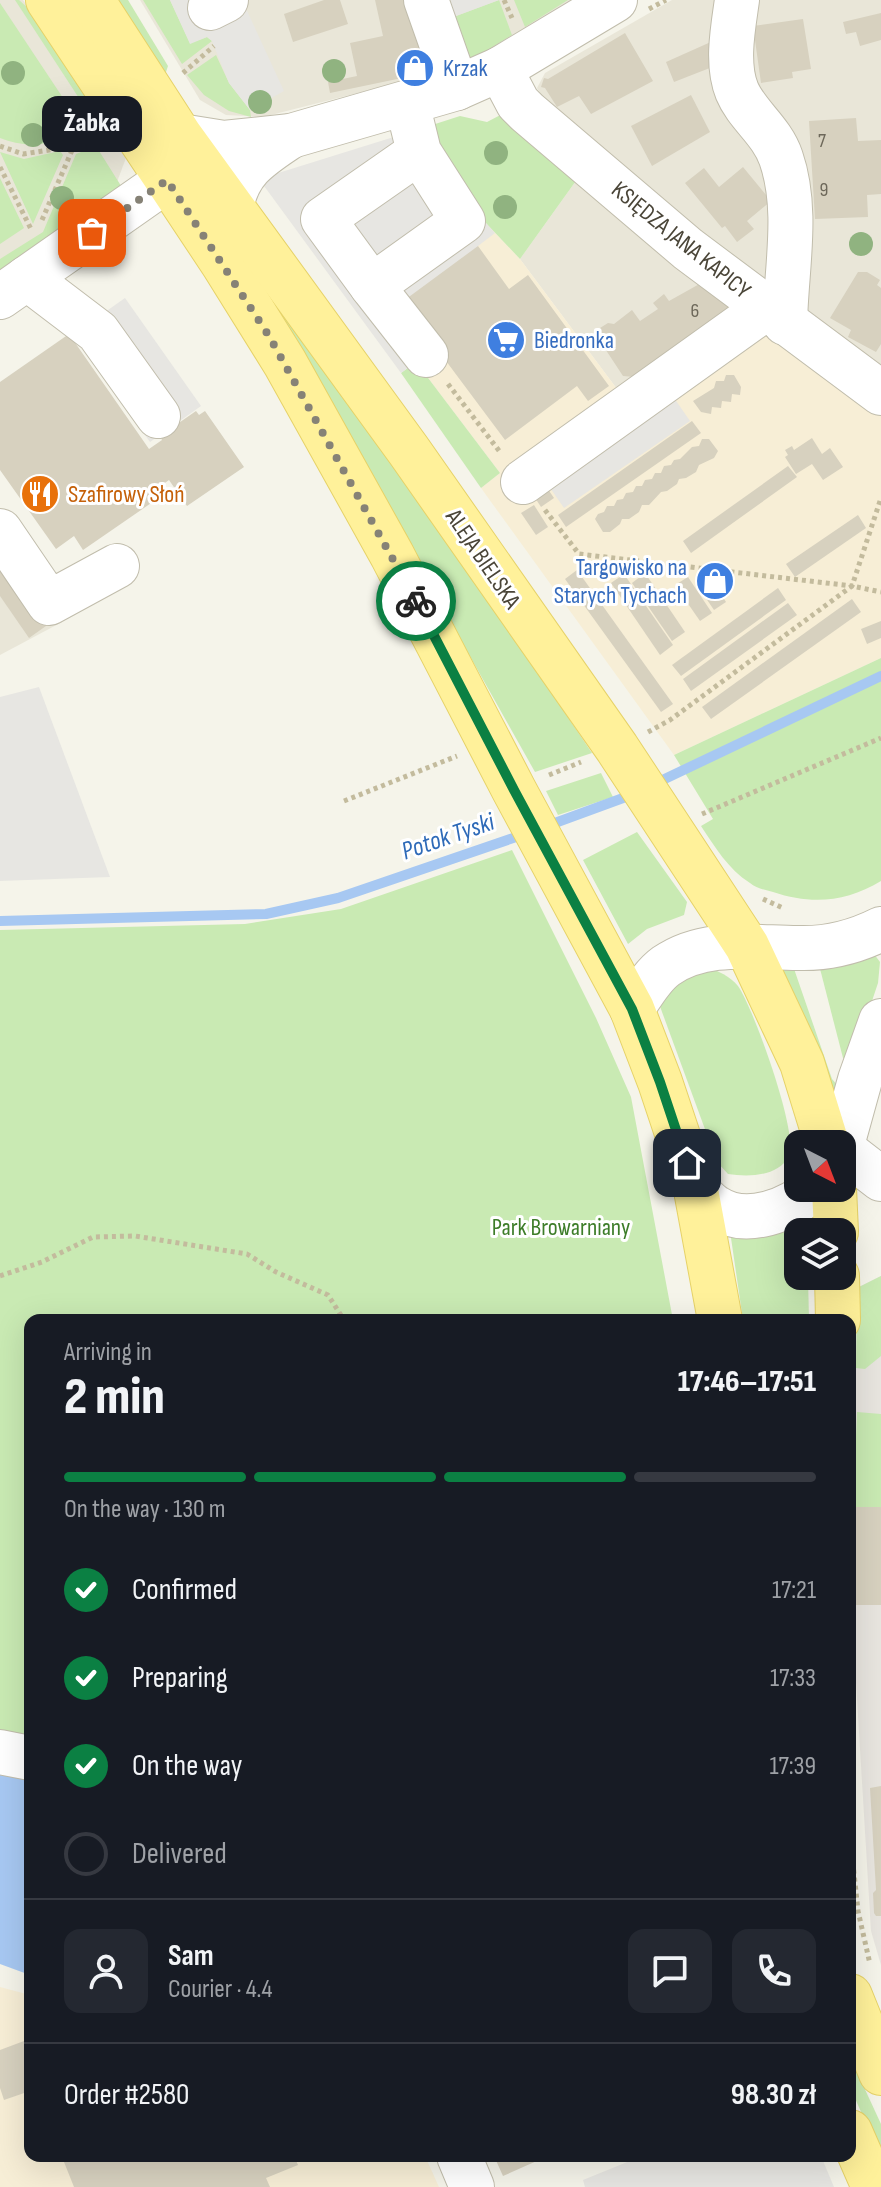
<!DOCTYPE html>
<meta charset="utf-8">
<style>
:root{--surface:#171b24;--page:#242831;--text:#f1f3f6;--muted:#9ea1a6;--line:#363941;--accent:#0b8043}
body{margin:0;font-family:"Sofia Sans Condensed",sans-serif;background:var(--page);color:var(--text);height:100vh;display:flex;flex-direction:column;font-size:30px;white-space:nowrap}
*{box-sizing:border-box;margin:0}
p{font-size:26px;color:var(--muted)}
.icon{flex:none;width:44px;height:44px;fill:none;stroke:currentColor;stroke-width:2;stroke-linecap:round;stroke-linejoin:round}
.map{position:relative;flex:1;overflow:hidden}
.sheet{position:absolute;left:24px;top:1314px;width:832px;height:848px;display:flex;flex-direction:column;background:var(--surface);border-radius:16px;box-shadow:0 8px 32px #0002}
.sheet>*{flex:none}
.needle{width:52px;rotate:138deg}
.fabs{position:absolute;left:784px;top:1130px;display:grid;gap:16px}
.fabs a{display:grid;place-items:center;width:72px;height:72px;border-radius:16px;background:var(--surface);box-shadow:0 8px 32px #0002;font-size:40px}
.pin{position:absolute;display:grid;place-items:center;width:68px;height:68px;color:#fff;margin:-34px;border-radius:16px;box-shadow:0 4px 12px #0006}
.courier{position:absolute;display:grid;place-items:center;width:80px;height:80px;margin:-40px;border:6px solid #0b8043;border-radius:50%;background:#fff;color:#222;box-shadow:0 2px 10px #0007}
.bubble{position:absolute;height:56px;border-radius:16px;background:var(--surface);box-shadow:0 8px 32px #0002;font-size:26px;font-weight:800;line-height:56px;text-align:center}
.headline em{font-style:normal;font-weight:800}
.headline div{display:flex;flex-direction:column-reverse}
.headline{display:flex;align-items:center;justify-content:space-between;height:136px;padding:0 40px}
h1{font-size:52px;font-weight:800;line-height:60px}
.bar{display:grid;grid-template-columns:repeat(4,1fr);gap:12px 8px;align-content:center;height:96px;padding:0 40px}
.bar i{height:10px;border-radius:6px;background:var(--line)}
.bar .selected{background:var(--accent)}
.bar p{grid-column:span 4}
.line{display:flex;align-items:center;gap:20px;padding:0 40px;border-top:2px solid var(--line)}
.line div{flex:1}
.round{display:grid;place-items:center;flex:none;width:84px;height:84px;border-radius:16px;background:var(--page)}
ol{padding:0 40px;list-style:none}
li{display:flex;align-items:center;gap:24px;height:88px}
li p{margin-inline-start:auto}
li .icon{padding:8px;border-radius:50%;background:var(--accent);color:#fff;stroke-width:4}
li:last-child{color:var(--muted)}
li i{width:44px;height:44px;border:4px solid var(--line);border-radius:50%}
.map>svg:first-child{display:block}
.residential{fill:#e9e6d8}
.commercial{fill:#f7eed6}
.industrial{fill:#e8e5df}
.green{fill:#c9eab3}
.parking{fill:#e7e6e2}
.water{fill:#a7c8f2}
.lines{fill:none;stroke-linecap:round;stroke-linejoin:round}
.stream{stroke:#a7c8f2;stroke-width:10}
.building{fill:#d7d1bf}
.minor-casing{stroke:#c1bdac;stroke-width:46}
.major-casing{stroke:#e6d268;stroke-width:46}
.path{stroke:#c3bb9d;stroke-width:5;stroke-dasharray:4 4;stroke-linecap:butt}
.minor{stroke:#fff;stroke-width:44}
.major{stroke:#fff19a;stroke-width:44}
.tree{fill:#90b380}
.done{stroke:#868276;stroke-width:8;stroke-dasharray:0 14.4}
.route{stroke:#0b8043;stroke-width:10}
.labels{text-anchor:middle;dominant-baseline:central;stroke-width:6;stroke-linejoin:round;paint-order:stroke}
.number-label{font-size:20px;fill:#6d685a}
.shop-label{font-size:24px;fill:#366cbe;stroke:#fff;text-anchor:start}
.street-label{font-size:24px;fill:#4a4538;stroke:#fff}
.food-label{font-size:24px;fill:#c56008;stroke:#fff;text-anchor:start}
.park-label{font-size:24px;fill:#3d7d29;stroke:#fff}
.water-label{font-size:26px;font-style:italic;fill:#2e6ab8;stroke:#fff}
</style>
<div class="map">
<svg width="881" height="2187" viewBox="0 0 881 2187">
<rect width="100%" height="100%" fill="#f5f4ea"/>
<g class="residential">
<path d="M0,0h23l104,155 -14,38 -113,80z"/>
<path d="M140,0h436l-104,64 -209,53 -37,-2 -26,-15z"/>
<path d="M672,0h209v380l-334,-275 -10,-17 8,-15z"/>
<path d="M578,178l172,139 -130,76 -100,-134z"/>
<path d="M0,531l62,91 -62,33z"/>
</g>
<g class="commercial">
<path d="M465,201l55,58 100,134 130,-76 131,88v253l-207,97 -193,-267 19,-15 -84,-111z"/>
<path d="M0,1987l30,8v161h395l14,31h-439z"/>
</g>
<path class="industrial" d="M881,1276v689l-10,-34 -19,-315 5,-328z"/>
<g class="green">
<path d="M15,0h4l20,18 65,95 -6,4 -10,-5z"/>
<path d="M119,0h9l40,66 -3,9 -30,-38z"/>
<path d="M143,0h27l20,43 17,-6 5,4 -30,23z"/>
<path d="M499,0l13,35 -49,30 -15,-46z"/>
<path d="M514,0h54l-43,27z"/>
<path d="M0,3l79,119 -1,7c-23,17 -52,20 -78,9z"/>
<path d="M216,55l13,28 21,27 1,7 -22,-6 -25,-16 -17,-20z"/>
<path d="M512,109l66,69 -58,81 -55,-58 -36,-75 31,-10 27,6z"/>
<path d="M145,113l320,451 127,189 -57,19 -140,-249z"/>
<path d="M96,146l27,43 -123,88v-18l43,-27 33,-78z"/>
<path d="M60,151l3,4 -30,69 -33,-72 24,7z"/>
<path d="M0,178l24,50 -24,16z"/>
<path d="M416,362l84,111 -19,15 -80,-115z"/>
<path d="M881,658v223c-35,21 -69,24 -108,11 -8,-2 -17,-4 -23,-9 -22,-14 -35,-36 -49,-57l12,-7 -39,-64z"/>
<path d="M601,773l12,24 -55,18 -12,-24z"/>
<path d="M637,832l50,70 -3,13 -37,14 -19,15 -45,-84z"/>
<path d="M512,850l84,168 35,79 42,223h-643v417l-30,-3v-804l245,-6 96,-15z"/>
<path d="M874,954l6,8 -2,21 -27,81 -8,-6 -25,-97z"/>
<path d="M768,961l24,2 40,116 7,8 -9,26z"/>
<path d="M707,967c11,4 23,9 31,19 15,21 61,148 51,170 -11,21 -41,21 -61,18l-11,-12 -59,-161 2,-8z"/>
<path d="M797,1222l6,10h-5v44h10l1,44h-66l-12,-82 1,-9z"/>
<path d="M881,1276v80l-16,13 -9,-1 1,-80z"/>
<path d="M857,1412l24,2v95l-28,2z"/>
<path d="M850,2057l31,67v33l-31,-70z"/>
</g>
<g class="parking">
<path d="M170,0h72l42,91 -34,19 -21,-27 -17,-42 -5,-4 -17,7z"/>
<path d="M442,0h57l-51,19z"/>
<path d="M429,126l36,74 30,33 -17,13 -42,101 -35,26 -142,-194z"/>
<path d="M125,298l76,108 -51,36 -76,-108z"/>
<path d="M672,395l18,26 -126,87 -18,-26z"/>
<path d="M39,687l71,190 -110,4v-184z"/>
<path d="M642,2156h179l13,31h-249l-2,-7z"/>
</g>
<path class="water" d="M0,1768l30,9v198l-30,-11z"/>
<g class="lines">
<g class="stream">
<path d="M652,785l229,-109"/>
<path d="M544,827l90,-33"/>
<path d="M0,921l266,-7 72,-16 187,-64"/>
</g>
</g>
<g class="building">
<path d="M324,0h16l8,24 -55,18 -9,-28z"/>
<path d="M375,0h36l15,73 -96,20 -2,-11 29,-6 -7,-33 33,-7z"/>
<path d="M881,13v27l-21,6 -4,-14 -10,2 -3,-12z"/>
<path d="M803,19l8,50 -19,3 1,6 -32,5 -8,-57z"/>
<path d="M625,33l28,48 -62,33 -12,-18 -22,11 -12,-19 -4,-1 3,-9 4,1z"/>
<path d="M713,41l7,23 -46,18 -8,-20z"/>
<path d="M691,95l19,37 -58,34 -21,-40z"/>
<path d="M856,118l2,23 23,-1v54l-14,1 1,22 -53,2 -6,-98z"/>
<path d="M743,167l28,34 -24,20 7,8 -17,13 -12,-16 -3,2 -37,-45 19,-15 15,19z"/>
<path d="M478,246l31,43 19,-14 81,111 -21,15 -11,-15 -72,54 -103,-138z"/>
<path d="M858,272h9l13,8 -3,5 4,3v56l-5,8 -28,-15 3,-7 -21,-12z"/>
<path d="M703,282l30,26 -99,69 -11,-1 -27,-41 4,-7 8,-5 6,1 18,-14 8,11 18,-12 -5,-6 11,-9 5,7z"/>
<path d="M69,334l80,115 13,-9 -2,-4 36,-25 3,4 6,-4 39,56 -57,39 -18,-26 -17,12 5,7 -74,51 -9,-14 -18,13 -56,-79v-88z"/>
<path d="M726,375h8l7,12 -1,8 -8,-1 -1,8 -9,-1 -1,7 -9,-1 -1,7 -10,-2 -8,-11 21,-13 2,-7h8z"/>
<path d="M692,421l9,12 -135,94 -8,-12z"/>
<path d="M812,438l10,16 8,-6 13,19 -20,13 -11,-16 -16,10 -11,-17 3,-2 -3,-5 7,-4 2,4z"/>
<path d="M702,439h7l9,12 -4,7 -15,7 -3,7 -10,6 -7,1 -2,5 -10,7 -6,1 -12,13h-7l-3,7 -10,7h-7l-2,5 -10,8h-7l-8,-13 3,-5 6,-2 3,-6h7l3,-6 6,-1 3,-6 7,-1 3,-6h6l3,-6 7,-1 3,-6h6l3,-7 7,-1 3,-5 6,-1 12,-12 7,-1z"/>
<path d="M788,466l9,11 -106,76 -8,-12z"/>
<path d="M539,476l15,22 -13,9 -15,-23z"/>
<path d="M534,505l14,22 -12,8 -15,-22z"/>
<path d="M858,515l8,13 -71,49 -9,-13z"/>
<path d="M0,543l53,78 -24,17 -29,-42z"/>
<path d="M577,570l96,134 -12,8 -96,-133z"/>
<path d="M645,573l40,59 -13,9 -40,-58z"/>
<path d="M624,574l49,71 -13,10 -49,-72z"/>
<path d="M688,577l24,36 -12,8 -25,-36z"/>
<path d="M712,580l14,22 -12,8 -15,-22z"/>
<path d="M778,588l8,12 -105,76 -9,-11z"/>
<path d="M852,599l9,13 -150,107 -9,-12z"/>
<path d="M788,603l9,12 -106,76 -8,-12z"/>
<path d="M881,621v17l-14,6 -6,-15z"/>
<rect x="855" y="1507" width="26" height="98"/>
<path d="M881,1786v130h-5l-2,-3 -1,-20 3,-3 -6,-102z"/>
<path d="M24,2041l6,17v33l-26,9 -4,-12v-38z"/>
<path d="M65,2156h229l4,9 -32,13 4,9h-196l-12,-30z"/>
<path d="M494,2156h54l-45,20z"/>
</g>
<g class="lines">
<g class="minor-casing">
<g id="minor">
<path d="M426,0l31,88"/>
<path d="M737,0c-4,28 -11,64 0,91 10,24 35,40 44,67 18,52 5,111 4,165"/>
<path d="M210,8l16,-8"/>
<path d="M500,69l18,34 9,9 161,137 193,144"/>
<path d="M407,103l12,49 44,69 -91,65 -49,-67 96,-67"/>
<path d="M180,136l44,7 67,-7 166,-48 43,-19 115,-69"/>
<path d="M231,208c7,-39 29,-51 60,-72"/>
<path d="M27,278l71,54 60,84"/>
<path d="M372,286l54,69"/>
<path d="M0,297l167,-117"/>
<path d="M523,482l243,-174"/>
<path d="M0,531l49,72 68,-37"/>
<path d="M632,1009c10,-15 20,-33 34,-43 39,-27 88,-18 132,-18 29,1 57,-6 83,-19"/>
<path d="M842,1145l18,-65 21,-59"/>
<path d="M842,1149l39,30"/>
<path d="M696,1190c6,5 12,13 19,17 31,21 75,3 100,-19"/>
<path d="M0,1752l30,6"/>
<path d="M459,2156l13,31"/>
</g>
</g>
<g class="major-casing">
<g id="major">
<path d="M48,0l176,265 61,98 107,192 122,235 118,219 28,73 36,108 24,130"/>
<path d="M92,0l88,136 229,315 208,297 130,198 55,117 25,81"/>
<path d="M834,1188l2,44"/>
<path d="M837,1276l1,44"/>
<path d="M850,1996l31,77"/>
<path d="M850,2132l24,55"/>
</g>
</g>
<g class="path">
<path d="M504,0l8,18"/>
<path d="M649,9l17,-9"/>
<path d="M183,73l31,-27"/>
<path d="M0,146l23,8 33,-5 35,-14"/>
<path d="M0,167l31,62"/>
<path d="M42,220l34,-79"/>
<path d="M448,384l52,68"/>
<path d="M545,510l34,44 273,32 29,-88"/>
<path d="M648,732l22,-12 182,-134 29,6"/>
<path d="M549,775l32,-13"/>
<path d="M344,801l113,-45"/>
<path d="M702,814l179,-76"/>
<path d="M763,899l20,9"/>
<path d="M0,1276l42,-14 51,-25 42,-1 112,18 29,18 52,23 16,25"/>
<path d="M850,1384l1,-32"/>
<path d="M850,1574v261l8,76 12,53"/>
</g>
<use href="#minor" class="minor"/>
<use href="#major" class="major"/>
</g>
<g class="tree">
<circle cx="334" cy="71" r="12"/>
<circle cx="13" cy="73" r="12"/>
<circle cx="260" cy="102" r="12"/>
<circle cx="33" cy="135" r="12"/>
<circle cx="496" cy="153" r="12"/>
<circle cx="62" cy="198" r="12"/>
<circle cx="505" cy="207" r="12"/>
<circle cx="861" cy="244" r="12"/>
</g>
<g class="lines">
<path class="done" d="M92,233l75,-53 102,156 147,265"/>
<path class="route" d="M416,601l98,189 118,219 28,73 27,81"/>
</g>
<defs>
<g id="shop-disc" transform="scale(2)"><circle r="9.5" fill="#3f7fe0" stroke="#fff"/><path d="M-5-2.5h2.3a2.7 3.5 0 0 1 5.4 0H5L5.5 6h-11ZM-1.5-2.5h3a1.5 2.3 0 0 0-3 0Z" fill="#fff"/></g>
<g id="supermarket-disc" transform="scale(2)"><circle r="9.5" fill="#3f7fe0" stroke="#fff"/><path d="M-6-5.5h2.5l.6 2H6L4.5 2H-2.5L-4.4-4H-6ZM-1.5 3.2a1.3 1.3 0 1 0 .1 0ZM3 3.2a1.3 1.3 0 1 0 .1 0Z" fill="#fff"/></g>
<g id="restaurant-disc" transform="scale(2)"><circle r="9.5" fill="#e8710a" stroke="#fff"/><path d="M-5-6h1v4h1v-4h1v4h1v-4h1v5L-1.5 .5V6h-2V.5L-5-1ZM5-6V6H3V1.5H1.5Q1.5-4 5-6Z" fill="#fff"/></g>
</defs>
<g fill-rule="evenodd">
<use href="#shop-disc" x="415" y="68"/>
<use href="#supermarket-disc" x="506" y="340"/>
<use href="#restaurant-disc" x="40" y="494"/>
<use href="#shop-disc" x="715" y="581"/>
</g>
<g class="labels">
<g class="number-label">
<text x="822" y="141">7</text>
<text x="824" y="190">9</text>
<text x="695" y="311">6</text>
</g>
<g class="shop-label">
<text x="443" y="68">Krzak</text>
<text x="534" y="340">Biedronka</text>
<text x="687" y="567" text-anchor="end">Targowisko na<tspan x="687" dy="28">Starych Tychach</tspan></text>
</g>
<g class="street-label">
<text transform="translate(681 240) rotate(39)">KSIĘDZA JANA KAPICY</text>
<text transform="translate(483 559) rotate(56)">ALEJA BIELSKA</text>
</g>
<g class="food-label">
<text x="68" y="494">Szafirowy Słoń</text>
</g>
<g class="park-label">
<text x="561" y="1227">Park Browarniany</text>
</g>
<g class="water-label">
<text transform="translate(448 837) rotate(-19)">Potok Tyski</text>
</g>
</g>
</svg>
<div class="fabs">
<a><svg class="needle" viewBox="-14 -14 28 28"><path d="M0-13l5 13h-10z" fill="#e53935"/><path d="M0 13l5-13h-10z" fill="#9ea1a6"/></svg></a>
<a><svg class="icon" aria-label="layers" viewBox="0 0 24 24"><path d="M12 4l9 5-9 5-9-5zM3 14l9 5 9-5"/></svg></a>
</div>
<div class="pin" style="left:92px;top:233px;background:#ea580c"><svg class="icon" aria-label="bag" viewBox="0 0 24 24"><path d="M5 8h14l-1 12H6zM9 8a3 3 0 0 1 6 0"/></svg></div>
<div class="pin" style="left:687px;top:1163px;background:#1f2937"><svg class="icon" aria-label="home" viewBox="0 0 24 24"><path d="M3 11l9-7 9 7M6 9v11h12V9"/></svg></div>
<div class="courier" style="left:416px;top:601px"><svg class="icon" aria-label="bike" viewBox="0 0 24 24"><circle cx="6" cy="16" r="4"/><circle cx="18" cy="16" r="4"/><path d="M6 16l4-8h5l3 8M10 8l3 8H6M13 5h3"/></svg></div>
<div class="bubble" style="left:42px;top:96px;width:100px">Żabka</div>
<section class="sheet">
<div class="headline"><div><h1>2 min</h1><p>Arriving in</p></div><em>17:46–17:51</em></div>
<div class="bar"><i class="selected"></i><i class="selected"></i><i class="selected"></i><i></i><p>On the way · 130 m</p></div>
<ol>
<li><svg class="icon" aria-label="check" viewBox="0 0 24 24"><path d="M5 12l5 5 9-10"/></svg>Confirmed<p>17:21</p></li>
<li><svg class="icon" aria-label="check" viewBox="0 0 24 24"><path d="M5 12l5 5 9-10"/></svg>Preparing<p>17:33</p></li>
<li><svg class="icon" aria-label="check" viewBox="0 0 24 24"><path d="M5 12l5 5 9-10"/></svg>On the way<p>17:39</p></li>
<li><i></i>Delivered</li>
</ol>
<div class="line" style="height:144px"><a class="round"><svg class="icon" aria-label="person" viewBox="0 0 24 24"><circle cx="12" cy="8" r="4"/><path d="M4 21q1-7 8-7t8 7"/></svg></a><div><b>Sam</b><p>Courier · 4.4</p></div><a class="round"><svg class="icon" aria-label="chat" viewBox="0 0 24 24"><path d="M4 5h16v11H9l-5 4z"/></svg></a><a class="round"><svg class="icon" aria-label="phone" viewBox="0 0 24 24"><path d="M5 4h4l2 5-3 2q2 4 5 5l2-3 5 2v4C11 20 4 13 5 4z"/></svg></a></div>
<div class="line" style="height:104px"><div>Order #2580</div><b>98.30 zł</b></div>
</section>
</div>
